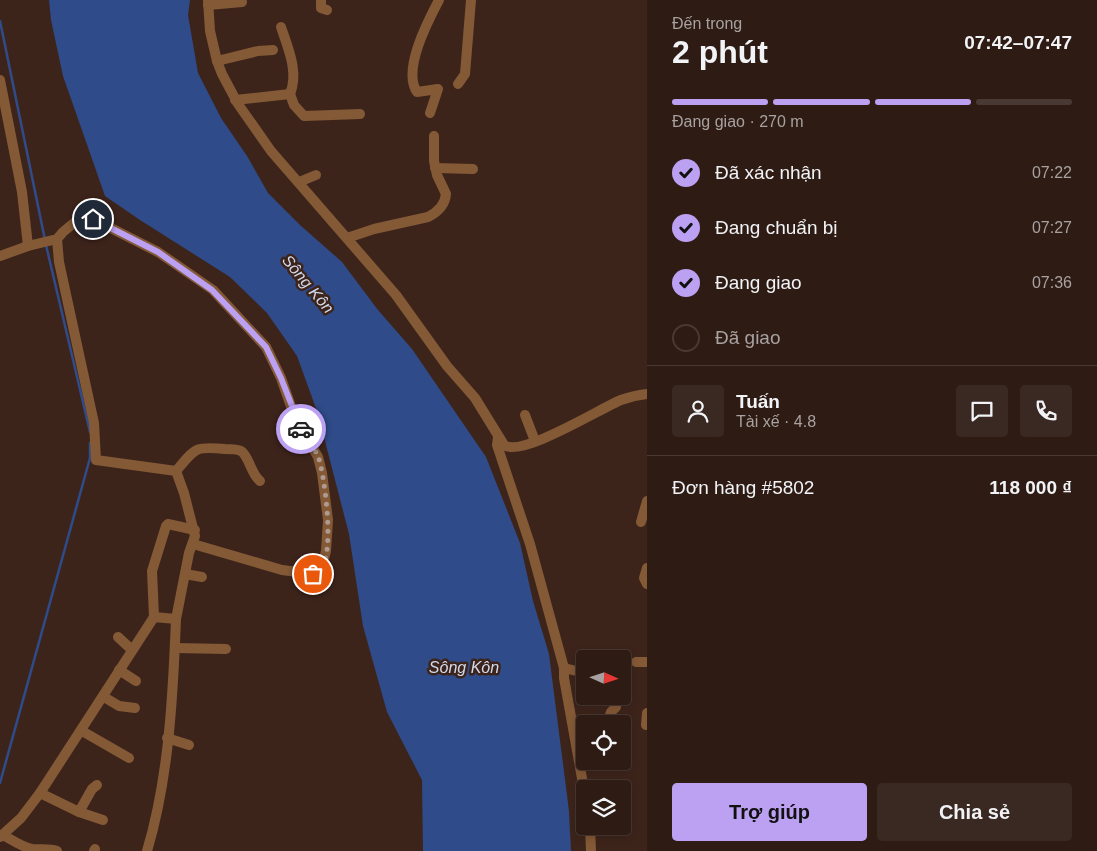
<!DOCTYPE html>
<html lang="vi">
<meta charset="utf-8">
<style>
:root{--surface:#2e1b14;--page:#3a2822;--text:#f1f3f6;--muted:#a7a1a0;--line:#493934;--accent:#bca0f2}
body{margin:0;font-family:Helvetica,sans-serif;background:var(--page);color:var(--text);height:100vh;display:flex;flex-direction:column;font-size:19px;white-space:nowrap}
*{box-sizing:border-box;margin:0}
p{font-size:16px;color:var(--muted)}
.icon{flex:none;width:28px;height:28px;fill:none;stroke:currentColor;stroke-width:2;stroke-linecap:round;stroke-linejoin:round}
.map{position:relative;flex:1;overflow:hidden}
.details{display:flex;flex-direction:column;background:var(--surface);width:450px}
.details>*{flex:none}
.needle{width:32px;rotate:93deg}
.fabs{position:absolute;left:576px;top:650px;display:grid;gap:10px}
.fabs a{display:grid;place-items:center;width:55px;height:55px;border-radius:5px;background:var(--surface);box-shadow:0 2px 8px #0003,0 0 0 1px var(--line);font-size:25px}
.pin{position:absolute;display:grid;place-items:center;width:42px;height:42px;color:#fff;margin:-21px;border:2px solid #fff;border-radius:50%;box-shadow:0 1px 5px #0007}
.courier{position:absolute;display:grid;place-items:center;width:50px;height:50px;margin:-25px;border:4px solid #bca0f2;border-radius:50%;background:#fff;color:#222;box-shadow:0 1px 6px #0007}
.summary em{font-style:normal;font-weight:700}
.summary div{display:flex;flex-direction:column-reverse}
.summary{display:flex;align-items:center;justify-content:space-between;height:85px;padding:0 25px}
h1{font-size:32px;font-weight:700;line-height:38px}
.bar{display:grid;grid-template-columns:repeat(4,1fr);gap:8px 5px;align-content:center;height:60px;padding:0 25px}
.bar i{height:6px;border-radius:4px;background:var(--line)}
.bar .on{background:var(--accent)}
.bar p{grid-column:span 4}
.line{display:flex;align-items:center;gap:12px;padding:0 25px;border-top:1px solid var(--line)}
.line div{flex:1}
.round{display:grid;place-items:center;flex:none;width:52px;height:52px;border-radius:5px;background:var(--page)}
ol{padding:0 25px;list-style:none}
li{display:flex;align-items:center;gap:15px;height:55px}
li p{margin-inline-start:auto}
li .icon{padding:5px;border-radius:50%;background:var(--accent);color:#111;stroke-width:4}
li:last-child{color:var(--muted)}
li i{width:28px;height:28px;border:2px solid var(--line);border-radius:50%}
.primary-button{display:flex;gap:10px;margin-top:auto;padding:10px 25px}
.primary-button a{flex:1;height:58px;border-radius:5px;background:var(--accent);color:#111;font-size:20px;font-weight:700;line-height:58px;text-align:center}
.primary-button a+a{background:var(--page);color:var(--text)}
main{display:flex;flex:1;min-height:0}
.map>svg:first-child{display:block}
.water{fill:#2f4b89}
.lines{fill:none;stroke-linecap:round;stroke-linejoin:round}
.stream{stroke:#2f4b89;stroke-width:2.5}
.minor{stroke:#845936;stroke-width:10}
.done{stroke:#ae9a93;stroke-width:5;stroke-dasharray:0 9}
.route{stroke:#bca0f2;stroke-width:6}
.labels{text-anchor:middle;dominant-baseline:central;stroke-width:5;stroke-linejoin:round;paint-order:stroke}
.water-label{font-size:16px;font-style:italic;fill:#d2dbee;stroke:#3d241b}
</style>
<main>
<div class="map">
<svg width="647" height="851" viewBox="0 0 647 851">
<rect width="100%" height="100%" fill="#3d241b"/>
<path class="water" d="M49,0h141l-2,15 10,58 23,45 26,38 21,37 32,32 42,37 36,48 34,39 74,108 34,86 13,58 16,53 20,157 2,40h-148l-1,-71 -35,-68 -24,-86 -14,-92 -31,-120 -21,-58 -30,-43 -37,-36 -90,-57 -35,-24 -42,-120 -12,-56z"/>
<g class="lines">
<g class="stream">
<path d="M0,21l45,219"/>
<path d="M46,245l44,187"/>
<path d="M0,783l90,-325v-15"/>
</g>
<g class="minor">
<path d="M208,0l2,31 7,30 5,13 16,30 33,47 125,144 51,71 28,32 29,47c17,13 97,-37 117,-45 8,-3 17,-5 26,-6"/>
<path d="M321,0v8l6,2"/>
<path d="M208,5l34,-3"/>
<path d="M281,27c7,21 18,45 9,67"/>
<path d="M217,61l41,-10 15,-1"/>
<path d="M0,80l22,112 6,54"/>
<path d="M458,84l7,-10 6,-74"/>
<path d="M235,100l55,-6 4,11 10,11 56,-2"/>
<path d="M430,113l8,-24 -21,3c-15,-22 11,-71 22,-92"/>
<path d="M435,168l38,1"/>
<path d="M299,182l17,-7"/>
<path d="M347,238l27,-9 54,-12c10,-5 17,-12 18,-23l-9,-19 -3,-14v-25"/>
<path d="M0,256l28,-10 29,-7 6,-7 12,-10 13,-4 5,1 65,33 55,38 53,57 15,31 13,37 24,42 4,16 6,47 -2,31 -4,16 -9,7 -31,-4 -89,-26"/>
<path d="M525,415l10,26"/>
<path d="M498,437l-1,8 33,99 34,124v10l21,117"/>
<path d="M176,471c20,-23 18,-25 49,-22 5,0 12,0 16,2 8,5 10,23 19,30"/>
<path d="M641,522l6,-21"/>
<path d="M647,568l-3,10 3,6"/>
<path d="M185,574l17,3"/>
<path d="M154,617l-2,-46 14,-45 2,-2 27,6"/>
<path d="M118,637l14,13"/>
<path d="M175,648l51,1"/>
<path d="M636,662h11"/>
<path d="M564,668l21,5"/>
<path d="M119,670l17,11"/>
<path d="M104,697l15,9 16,2"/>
<path d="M607,724l4,-12 5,-5v-11"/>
<path d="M646,725l1,-12"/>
<path d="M82,731l47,27"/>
<path d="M167,738l22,7"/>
<path d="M40,793l39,19 13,-23 5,-4"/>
<path d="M79,812l24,8"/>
<path d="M590,826l1,25"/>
<path d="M3,835c9,5 19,12 29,14 9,1 16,-1 25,2"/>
<path d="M0,837l21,-19 19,-25 114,-176 22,2 13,-66 6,-17 -11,-43 -8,-22 -80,-11 -2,-37 -35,-161 -2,-23"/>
<path d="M94,851l1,-2"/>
<path d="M147,851c22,-73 26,-156 29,-232"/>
</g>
</g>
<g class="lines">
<path class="done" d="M301,429c6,9 14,19 18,30 6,20 15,90 3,108 -2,3 -7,5 -9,7"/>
<path class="route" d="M93,219l65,33 54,38 54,57 15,31 20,51"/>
</g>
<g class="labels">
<g class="water-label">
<text transform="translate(308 284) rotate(50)">Sông Kôn</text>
<text x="464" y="667">Sông Kôn</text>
</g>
</g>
</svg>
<div class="fabs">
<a><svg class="needle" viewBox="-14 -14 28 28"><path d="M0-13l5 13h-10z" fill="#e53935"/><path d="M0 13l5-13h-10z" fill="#a7a1a0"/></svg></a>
<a><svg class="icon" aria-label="locate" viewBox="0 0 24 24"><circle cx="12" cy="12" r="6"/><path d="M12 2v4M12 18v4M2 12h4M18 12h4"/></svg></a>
<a><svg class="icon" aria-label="layers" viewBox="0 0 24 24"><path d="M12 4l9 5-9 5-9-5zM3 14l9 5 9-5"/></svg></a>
</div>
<div class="pin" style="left:313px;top:574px;background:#ea580c"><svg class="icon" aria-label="bag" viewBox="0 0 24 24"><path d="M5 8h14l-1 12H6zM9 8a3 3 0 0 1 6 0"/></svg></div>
<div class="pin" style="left:93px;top:219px;background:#1f2937"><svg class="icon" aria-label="home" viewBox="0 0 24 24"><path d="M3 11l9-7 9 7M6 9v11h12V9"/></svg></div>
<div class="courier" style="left:301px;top:429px"><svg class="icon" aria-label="car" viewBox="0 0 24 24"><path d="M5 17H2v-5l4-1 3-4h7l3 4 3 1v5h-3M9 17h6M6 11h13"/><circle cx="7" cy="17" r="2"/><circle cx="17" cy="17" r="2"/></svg></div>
</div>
<section class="details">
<div class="summary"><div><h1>2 phút</h1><p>Đến trong</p></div><em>07:42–07:47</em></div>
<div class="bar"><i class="on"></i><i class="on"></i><i class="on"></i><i></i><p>Đang giao · 270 m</p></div>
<ol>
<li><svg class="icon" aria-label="check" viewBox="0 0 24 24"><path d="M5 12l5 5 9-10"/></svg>Đã xác nhận<p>07:22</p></li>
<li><svg class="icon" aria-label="check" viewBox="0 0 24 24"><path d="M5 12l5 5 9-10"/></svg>Đang chuẩn bị<p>07:27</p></li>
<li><svg class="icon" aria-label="check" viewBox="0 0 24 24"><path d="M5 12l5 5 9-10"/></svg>Đang giao<p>07:36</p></li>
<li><i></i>Đã giao</li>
</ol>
<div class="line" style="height:90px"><a class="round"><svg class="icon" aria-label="person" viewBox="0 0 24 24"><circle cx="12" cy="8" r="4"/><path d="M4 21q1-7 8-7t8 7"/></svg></a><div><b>Tuấn</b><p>Tài xế · 4.8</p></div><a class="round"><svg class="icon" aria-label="chat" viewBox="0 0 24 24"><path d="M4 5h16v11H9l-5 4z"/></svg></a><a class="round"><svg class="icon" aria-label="phone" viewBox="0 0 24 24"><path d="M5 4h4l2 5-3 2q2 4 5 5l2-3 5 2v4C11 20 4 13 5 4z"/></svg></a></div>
<div class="line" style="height:65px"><div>Đơn hàng #5802</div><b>118 000 ₫</b></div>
<div class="primary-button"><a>Trợ giúp</a><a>Chia sẻ</a></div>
</section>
</main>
